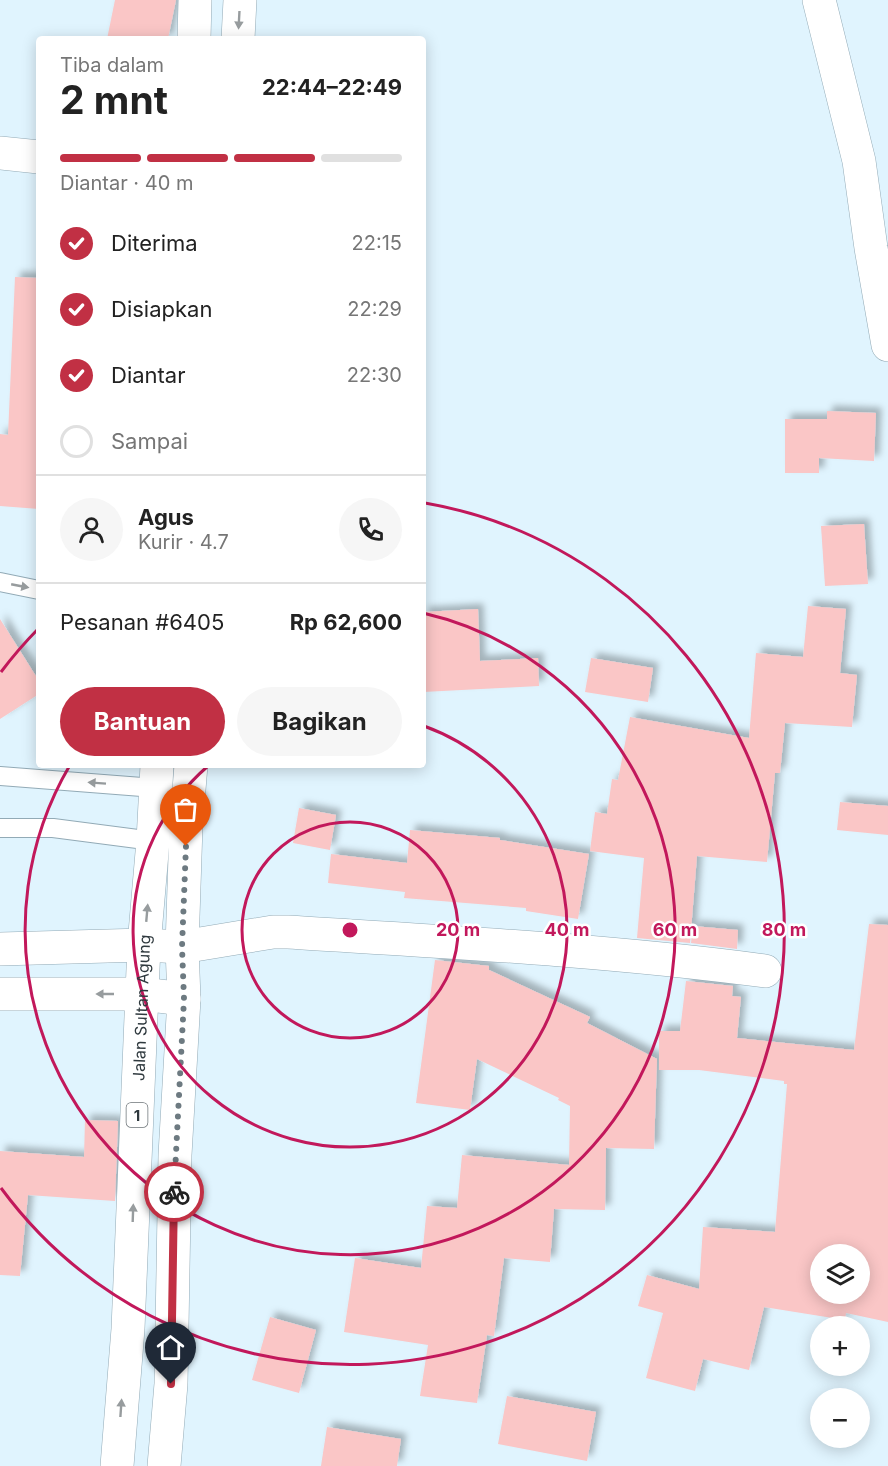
<!DOCTYPE html>
<html lang="id">
<meta charset="utf-8">
<style>
:root{--surface:#fff;--page:#f6f6f6;--text:#222;--muted:#767676;--line:#e0e0e0;--accent:#c13044}
body{margin:0;font-family:Inter,sans-serif;background:var(--page);color:var(--text);height:100vh;display:flex;flex-direction:column;font-size:22px;white-space:nowrap}
*{box-sizing:border-box;margin:0}
p{font-size:20px;color:var(--muted)}
.icon{flex:none;width:33px;height:33px;fill:none;stroke:currentColor;stroke-width:2;stroke-linecap:round;stroke-linejoin:round}
.map{position:relative;flex:1;overflow:hidden}
.details{position:absolute;left:36px;top:36px;width:390px;height:732px;display:flex;flex-direction:column;background:var(--surface);border-radius:6px;box-shadow:0 3px 15px #0003}
.details>*{flex:none}
.buttons{position:absolute;left:810px;top:1244px;display:grid;gap:12px}
.buttons a{display:grid;place-items:center;width:60px;height:60px;border-radius:50%;background:var(--surface);box-shadow:0 3px 15px #0003;font-size:30px}
.pin{position:absolute;display:grid;place-items:center;width:51px;height:51px;color:#fff;margin:-62px -26px;border-radius:50% 50% 50% 0;rotate:-45deg;box-shadow:0 0 6px #0007}
.pin .icon{rotate:45deg}
.courier{position:absolute;display:grid;place-items:center;width:60px;height:60px;margin:-30px;border:4px solid #c13044;border-radius:50%;background:#fff;color:#222;box-shadow:0 2px 8px #0007}
.head em{font-style:normal;font-weight:700}
.head div{display:flex;flex-direction:column-reverse}
.head{display:flex;align-items:center;justify-content:space-between;height:102px;padding:0 24px}
h1{font-size:39px;font-weight:700;line-height:45px}
.bar{display:grid;grid-template-columns:repeat(4,1fr);gap:9px 6px;align-content:center;height:72px;padding:0 24px}
.bar i{height:8px;border-radius:4px;background:var(--line)}
.bar .current{background:var(--accent)}
.bar p{grid-column:span 4}
.line{display:flex;align-items:center;gap:15px;padding:0 24px;border-top:2px solid var(--line)}
.line div{flex:1}
.round{display:grid;place-items:center;flex:none;width:63px;height:63px;border-radius:32px;background:var(--page)}
ol{padding:0 24px;list-style:none}
li{display:flex;align-items:center;gap:18px;height:66px}
li p{margin-inline-start:auto}
li .icon{padding:6px;border-radius:50%;background:var(--accent);color:#fff;stroke-width:4}
li:last-child{color:var(--muted)}
li i{width:33px;height:33px;border:3px solid var(--line);border-radius:50%}
.primary-button{display:flex;gap:12px;margin-top:auto;padding:12px 24px}
.primary-button a{flex:1;height:69px;border-radius:36px;background:var(--accent);color:#fff;font-size:24px;font-weight:700;line-height:69px;text-align:center}
.primary-button a+a{background:var(--page);color:var(--text)}
.map>svg:first-child{display:block}
.building{fill:#fac6c6;fill-rule:evenodd;filter:url(#shadow)}
.lines{fill:none;stroke-linecap:round;stroke-linejoin:round}
.lane-casing{stroke:#92aab6;stroke-width:20}
.street-casing{stroke:#92aab6;stroke-width:34}
.secondary-casing{stroke:#92aab6;stroke-width:34}
.highway-casing{stroke:#92aab6;stroke-width:34}
.lane{stroke:#fff;stroke-width:18}
.street{stroke:#fff;stroke-width:33}
.secondary{stroke:#fff;stroke-width:33}
.highway{stroke:#fff;stroke-width:33}
.oneway{fill:#979c9e}
.done{stroke:#6d7a81;stroke-width:6;stroke-dasharray:0 10.8}
.route{stroke:#c13044;stroke-width:8}
.ring{fill:none;stroke:#c2185b;stroke-width:3}
.labels{text-anchor:middle;dominant-baseline:central;stroke-width:5;stroke-linejoin:round;paint-order:stroke}
.shield{fill:#fff;stroke:#6d7478;stroke-width:1.5}
.shield-label{font-size:15px;font-weight:bold;fill:#2f393e}
.street-label{font-size:16px;fill:#2f393e;stroke:#fff}
.centre{fill:#c2185b;stroke:#fff;stroke-width:3}
.ring-label{font-size:18px;text-anchor:middle;font-weight:bold;fill:#c2185b;stroke:#fff;stroke-width:5;stroke-linejoin:round;paint-order:stroke}
</style>
<div class="map">
<svg width="888" height="1466" viewBox="0 0 888 1466">
<defs>
<filter id="shadow"><feDropShadow dx="5.5" dy="-5.5" stdDeviation="3" flood-color="#0004"/></filter>
</defs>
<rect width="100%" height="100%" fill="#e0f4fe"/>
<g class="building">
<path d="M115,0h61l-8,39h-61z"/>
<path d="M15,277l24,1v231l-39,-3v-72l8,1z"/>
<path d="M827,411l49,2 -2,48 -55,-3v15h-34v-54h42z"/>
<path d="M864,524l4,60 -43,2 -4,-60z"/>
<path d="M808,606l38,3 -6,64 17,2 -5,52 -67,-4 -5,50h-5l-8,89 -70,-6 -7,87 -53,-5 7,-80 -54,-7 5,-39 12,2 5,-35 6,1 12,-63 119,21 7,-85 47,4z"/>
<path d="M478,609l2,52 58,-3 1,28 -116,6v-80z"/>
<path d="M0,619l39,62v13l-39,25z"/>
<path d="M591,658l62,10 -5,34 -63,-10z"/>
<path d="M840,802l48,4v29l-51,-5z"/>
<path d="M299,808l37,7 -6,35 -37,-7z"/>
<path d="M410,830l90,8v2l89,14 -11,65 -52,-8v-3l-122,-10 1,-6 -77,-9 3,-29 76,9z"/>
<path d="M869,924l19,1v397l-42,-9 -1,7 -81,-13 -15,63 -46,-11 -8,32 -49,-13 17,-65 -25,-7 9,-31 52,14 4,-62 72,5 12,-148h-3v-3l-85,-11h-40v-39h21l6,-50 47,5 -1,10 9,1 -4,41 117,12zM820,1254h40v39h-40z"/>
<path d="M693,926l45,4 -1,19 -46,-6z"/>
<path d="M435,960l54,6v4l101,47 -3,6 70,36 -3,90 -48,-1 -1,62 -51,-1 -4,53 -46,-4 -10,78 -7,-1 -10,68 -57,-7 8,-51 -84,-13 11,-74 66,10 6,-62 30,2 5,-53 107,10 1,-59 -12,-6 1,-2 -82,-39 -7,51 -54,-7z"/>
<path d="M85,1120l33,1 -3,80 -87,-6 -8,81 -20,-1v-124l84,6z"/>
<path d="M270,1317l46,13 -17,63 -47,-13z"/>
<path d="M507,1396l89,16 -9,49 -89,-17z"/>
<path d="M327,1427l74,12 -4,27h-76z"/>
</g>
<g class="lines">
<g class="lane-casing">
<g id="lane">
<path d="M0,582l39,8"/>
<path d="M0,776l155,12"/>
<path d="M0,828h53l100,13"/>
</g>
</g>
<g class="street-casing">
<g id="street">
<path d="M819,0l40,161 12,87 17,97"/>
<path d="M0,153l39,4"/>
<path d="M182,947l91,-15h15c159,10 318,18 477,39"/>
</g>
</g>
<g class="secondary-casing">
<g id="secondary">
<path d="M0,949l144,-4 38,2"/>
<path d="M0,994h142l42,5"/>
</g>
</g>
<g class="highway-casing">
<g id="highway">
<path d="M194,39l1,-39"/>
<path d="M238,39l2,-39"/>
<path id="s1" d="M117,1466l11,-137 16,-384 9,-104 4,-76"/>
<path d="M164,1466l7,-82 4,-229 9,-156 -2,-52 4,-121 5,-61"/>
</g>
</g>
<use href="#lane" class="lane"/>
<use href="#street" class="street"/>
<use href="#secondary" class="secondary"/>
<use href="#highway" class="highway"/>
</g>
<defs><path id="oneway-solid" d="M-6-.8H1V-3.2L6.5 0L1 3.2V.8H-6Z" transform="scale(1.5)"/></defs>
<g class="oneway">
<use href="#oneway-solid" transform="translate(239 20) rotate(93)"/>
<use href="#oneway-solid" transform="translate(20 586) rotate(11)"/>
<use href="#oneway-solid" transform="translate(97 783) rotate(-176)"/>
<use href="#oneway-solid" transform="translate(147 913) rotate(-85)"/>
<use href="#oneway-solid" transform="translate(105 994) rotate(180)"/>
<use href="#oneway-solid" transform="translate(133 1213) rotate(-88)"/>
<use href="#oneway-solid" transform="translate(121 1408) rotate(-86)"/>
</g>
<g class="lines">
<path class="done" d="M174,1192l10,-193 -2,-52 4,-101"/>
<path class="route" d="M171,1384l3,-192"/>
</g>
<g class="ring">
<circle cx="350" cy="930" r="108"/>
<path d="M424 726A217 217 0 1 1 208 766"/>
<path d="M423 613A325 325 0 1 1 70 765"/>
<path d="M1 672A434 434 0 0 1 38 629M425 503A434 434 0 1 1 1 1188"/>
</g>
<g class="labels">
<rect class="shield" x="126.5" y="1103" width="21" height="24" rx="4.5"/>
<g class="shield-label">
<text x="137" y="1115">1</text>
</g>
<g class="street-label">
<text stroke="none"><textPath href="#s1" startOffset="459">Jalan Sultan Agung</textPath></text>
</g>
</g>
<circle cx="350" cy="930" r="9" class="centre"/>
<g class="ring-label">
<text x="458" y="936">20 m</text>
<text x="567" y="936">40 m</text>
<text x="675" y="936">60 m</text>
<text x="784" y="936">80 m</text>
</g>
</svg>
<div class="buttons">
<a><svg class="icon" aria-label="layers" viewBox="0 0 24 24"><path d="M12 4l9 5-9 5-9-5zM3 14l9 5 9-5"/></svg></a>
<a>+</a>
<a>−</a>
</div>
<div class="pin" style="left:186px;top:846px;background:#ea580c"><svg class="icon" aria-label="bag" viewBox="0 0 24 24"><path d="M5 8h14l-1 12H6zM9 8a3 3 0 0 1 6 0"/></svg></div>
<div class="pin" style="left:171px;top:1384px;background:#1f2937"><svg class="icon" aria-label="home" viewBox="0 0 24 24"><path d="M3 11l9-7 9 7M6 9v11h12V9"/></svg></div>
<div class="courier" style="left:174px;top:1192px"><svg class="icon" aria-label="bike" viewBox="0 0 24 24"><circle cx="6" cy="16" r="4"/><circle cx="18" cy="16" r="4"/><path d="M6 16l4-8h5l3 8M10 8l3 8H6M13 5h3"/></svg></div>
<section class="details">
<div class="head"><div><h1>2 mnt</h1><p>Tiba dalam</p></div><em>22:44–22:49</em></div>
<div class="bar"><i class="current"></i><i class="current"></i><i class="current"></i><i></i><p>Diantar · 40 m</p></div>
<ol>
<li><svg class="icon" aria-label="check" viewBox="0 0 24 24"><path d="M5 12l5 5 9-10"/></svg>Diterima<p>22:15</p></li>
<li><svg class="icon" aria-label="check" viewBox="0 0 24 24"><path d="M5 12l5 5 9-10"/></svg>Disiapkan<p>22:29</p></li>
<li><svg class="icon" aria-label="check" viewBox="0 0 24 24"><path d="M5 12l5 5 9-10"/></svg>Diantar<p>22:30</p></li>
<li><i></i>Sampai</li>
</ol>
<div class="line" style="height:108px"><a class="round"><svg class="icon" aria-label="person" viewBox="0 0 24 24"><circle cx="12" cy="8" r="4"/><path d="M4 21q1-7 8-7t8 7"/></svg></a><div><b>Agus</b><p>Kurir · 4.7</p></div><a class="round"><svg class="icon" aria-label="phone" viewBox="0 0 24 24"><path d="M5 4h4l2 5-3 2q2 4 5 5l2-3 5 2v4C11 20 4 13 5 4z"/></svg></a></div>
<div class="line" style="height:78px"><div>Pesanan #6405</div><b>Rp 62,600</b></div>
<div class="primary-button"><a>Bantuan</a><a>Bagikan</a></div>
</section>
</div>
